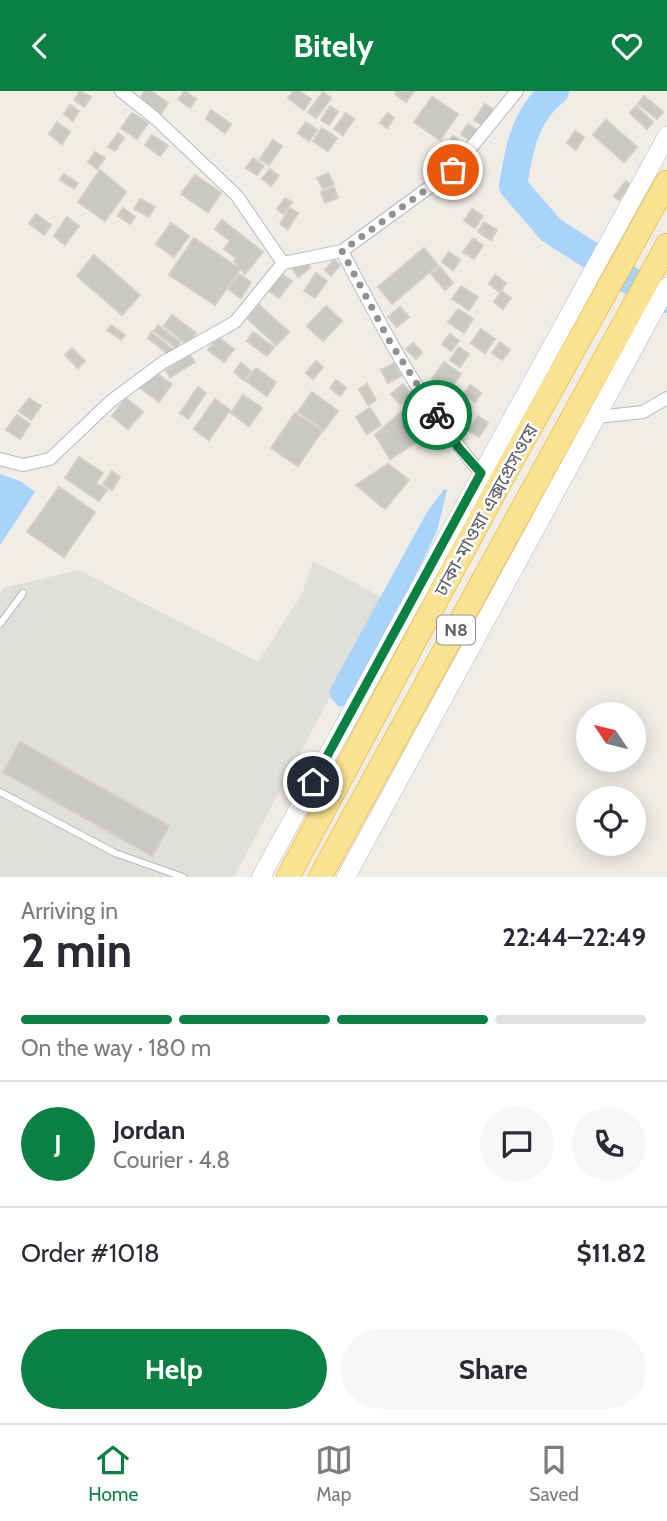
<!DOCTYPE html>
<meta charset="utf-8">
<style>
:root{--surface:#fff;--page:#f7f7f7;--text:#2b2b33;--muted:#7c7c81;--line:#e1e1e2;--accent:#0b8043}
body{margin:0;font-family:Cabin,"Noto Sans Bengali",sans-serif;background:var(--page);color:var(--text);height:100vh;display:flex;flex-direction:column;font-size:26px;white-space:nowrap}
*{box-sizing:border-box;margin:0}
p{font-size:23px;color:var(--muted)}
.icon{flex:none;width:38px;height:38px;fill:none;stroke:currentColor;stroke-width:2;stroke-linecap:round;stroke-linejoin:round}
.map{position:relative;height:786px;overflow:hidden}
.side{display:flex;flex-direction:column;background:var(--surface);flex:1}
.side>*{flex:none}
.needle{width:46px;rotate:305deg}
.tools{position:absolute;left:576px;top:611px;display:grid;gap:14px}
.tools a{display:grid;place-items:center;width:70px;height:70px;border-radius:50%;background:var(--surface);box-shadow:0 4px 18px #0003;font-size:35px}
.pin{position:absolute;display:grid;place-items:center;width:60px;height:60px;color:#fff;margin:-30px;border:4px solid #fff;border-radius:50%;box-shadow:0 2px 7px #0007}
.courier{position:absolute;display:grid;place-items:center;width:70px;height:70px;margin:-35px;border:5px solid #0b8043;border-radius:50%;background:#fff;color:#222;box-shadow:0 2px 9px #0007}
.summary em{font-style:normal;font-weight:700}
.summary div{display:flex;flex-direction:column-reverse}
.summary{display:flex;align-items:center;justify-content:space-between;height:119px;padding:0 21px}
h1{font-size:46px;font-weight:700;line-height:52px}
.bar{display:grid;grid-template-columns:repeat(4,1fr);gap:10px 7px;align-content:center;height:84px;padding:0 21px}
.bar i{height:9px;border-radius:5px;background:var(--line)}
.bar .current{background:var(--accent)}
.bar p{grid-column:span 4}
.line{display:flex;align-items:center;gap:18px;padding:0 21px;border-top:2px solid var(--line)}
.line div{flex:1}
.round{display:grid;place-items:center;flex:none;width:74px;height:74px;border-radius:37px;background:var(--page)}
.primary-button{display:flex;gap:14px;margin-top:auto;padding:14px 21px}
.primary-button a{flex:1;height:80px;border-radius:42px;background:var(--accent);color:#fff;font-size:28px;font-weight:700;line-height:80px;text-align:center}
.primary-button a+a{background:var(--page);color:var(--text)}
header{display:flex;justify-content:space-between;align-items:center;height:91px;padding:0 21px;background:var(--accent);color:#fff;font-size:32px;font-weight:700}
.tabs{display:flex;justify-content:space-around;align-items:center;height:98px;border-top:2px solid var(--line);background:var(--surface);font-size:19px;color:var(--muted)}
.tabs a{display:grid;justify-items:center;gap:4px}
.tabs .current{color:var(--accent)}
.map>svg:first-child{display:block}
.industrial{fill:#e0dfd9}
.water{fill:#a8d4fc}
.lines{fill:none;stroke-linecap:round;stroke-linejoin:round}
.river{stroke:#a8d4fc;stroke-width:28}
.building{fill:#cac8c2;stroke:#d3cfc4;stroke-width:2}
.lane-casing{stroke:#b7babe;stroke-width:8}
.street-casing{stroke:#b7babe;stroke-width:14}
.secondary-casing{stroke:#b8bbc0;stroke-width:19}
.highway-casing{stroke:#ebac09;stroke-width:24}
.lane{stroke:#fff;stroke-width:6}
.street{stroke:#fff;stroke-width:12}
.secondary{stroke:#fff;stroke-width:18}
.highway{stroke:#f9e292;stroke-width:23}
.done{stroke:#909192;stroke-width:7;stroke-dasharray:0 12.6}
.route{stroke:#0b8043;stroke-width:9}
.labels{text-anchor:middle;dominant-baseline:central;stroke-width:5;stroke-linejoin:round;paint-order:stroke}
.shield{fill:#fff;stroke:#8e9093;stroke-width:2}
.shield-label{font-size:18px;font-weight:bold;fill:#5d6065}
.street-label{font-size:19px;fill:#5d6065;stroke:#fff}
</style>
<header><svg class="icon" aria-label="back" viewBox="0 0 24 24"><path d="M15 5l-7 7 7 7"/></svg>Bitely<svg class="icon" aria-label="heart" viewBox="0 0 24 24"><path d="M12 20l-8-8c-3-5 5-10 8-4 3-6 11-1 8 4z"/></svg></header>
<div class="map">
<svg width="667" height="786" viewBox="0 0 667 786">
<rect width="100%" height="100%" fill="#efede5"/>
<path class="industrial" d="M313,470l70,37 -149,279h-234v-283l3,-6 76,-18 179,92 44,-68z"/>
<g class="water">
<path d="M0,383l20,7 15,11 -35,53z"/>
<path d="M444,398l3,1 -10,41 -31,64 -55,100 -7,11 -5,1 -8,-9 -2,-7 98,-179z"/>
</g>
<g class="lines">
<path class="river" d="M555,0c-31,24 -36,59 -42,95l38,44 86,55 30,14"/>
</g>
<g class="building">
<path d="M80,0l11,6 -7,10 -10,-7z"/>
<path d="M145,0h6l17,12 -8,12 -21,-15z"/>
<path d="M185,0l11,8 -6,9 -12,-9z"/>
<path d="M294,0h5l12,8 -7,11 -16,-12z"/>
<path d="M397,0h17l-8,11 -11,-8z"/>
<path d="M323,1l8,6 -15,20 -8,-6z"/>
<path d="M644,5l19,16 -6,7 -19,-15z"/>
<path d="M432,6l26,17 -18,26 -26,-18z"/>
<path d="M485,13l9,6 -10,16 -10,-6z"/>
<path d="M70,14l9,6 -6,10 -9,-7z"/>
<path d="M330,15l8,6 -9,13 -8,-5z"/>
<path d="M636,15l17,16 -6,7 -17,-16z"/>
<path d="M211,19l20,14 -6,9 -19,-14z"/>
<path d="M132,22l16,10 -11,16 -16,-11z"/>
<path d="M346,22l8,6 -11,16 -9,-6z"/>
<path d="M388,22l6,5 -7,10 -7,-5z"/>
<path d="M606,29l31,27 -13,15 -31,-27z"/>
<path d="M57,31l13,10 -8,12 -13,-10z"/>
<path d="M306,31l11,8 -8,11 -11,-8z"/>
<path d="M468,33l9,6 -7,10 -9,-6z"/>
<path d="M322,37l15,10 -9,13 -15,-10z"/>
<path d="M575,40l9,6 -8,13 -9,-7z"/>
<path d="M118,42l6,5 -9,13 -7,-4z"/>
<path d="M152,44l16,11 -8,10 -15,-11z"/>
<path d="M453,45l11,8 -7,11 -12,-8z"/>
<path d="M273,49l9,6 -13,19 -9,-6z"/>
<path d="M95,61l10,6 -8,11 -9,-7z"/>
<path d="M253,67l11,8 -7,9 -11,-7z"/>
<path d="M270,78l9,7 -8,10 -9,-7z"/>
<path d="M100,79l26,22 -21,29 -27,-19z"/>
<path d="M328,82l6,11 -11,5 -6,-11z"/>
<path d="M64,83l14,9 -4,6 -14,-9z"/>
<path d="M465,83l8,5 -7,10 -8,-5z"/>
<path d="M195,84l26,18 -13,19 -27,-18z"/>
<path d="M446,89l12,8 -9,12 -12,-8z"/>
<path d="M626,90l4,4 -11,15 -5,-4z"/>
<path d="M334,96l4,11 -13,5 -4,-11z"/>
<path d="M285,107l7,4 -9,12 -6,-5z"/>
<path d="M140,108l15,8 -6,10 -15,-8z"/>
<path d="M123,117l12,9 -5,7 -12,-8z"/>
<path d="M290,117l8,5 -10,16 -8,-5z"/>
<path d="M472,118l11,7 -8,12 -11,-7z"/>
<path d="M36,123l15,11 -7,10 -15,-12z"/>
<path d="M67,126l12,9 -14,19 -11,-9z"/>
<path d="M222,129l41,32 -18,22 -11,-13 2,-3 -12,-9 6,-8 -15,-12z"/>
<path d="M484,131l13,8 -6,10 -13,-8z"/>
<path d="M171,132l18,13 -15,21 -18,-13z"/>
<path d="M194,147l46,31 -25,36 -46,-30z"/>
<path d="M473,147l10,7 -9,14 -11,-7z"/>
<path d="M424,157l14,17 -46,39 -14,-17z"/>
<path d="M449,161l11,8 -7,10 -11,-8z"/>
<path d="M94,164l46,40 -18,20 -45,-39z"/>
<path d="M303,168l7,9 -12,9 -6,-9z"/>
<path d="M334,169l6,5 -9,11 -6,-6z"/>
<path d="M440,176l13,16 -8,7 -14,-16z"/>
<path d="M316,182l11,8 -12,17 -11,-7z"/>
<path d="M239,183l12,8 -10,16 -13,-9z"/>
<path d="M282,183l10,7 -13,17 -10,-7z"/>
<path d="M495,184l11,8 -6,9 -11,-8z"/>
<path d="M461,195l17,11 -9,13 -17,-11z"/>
<path d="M502,200l9,7 -8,11 -9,-7z"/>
<path d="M259,214l30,27 -13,13 -29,-27z"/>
<path d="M326,215l16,15 -19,20 -16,-15z"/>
<path d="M400,216l9,10 -12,10 -9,-10z"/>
<path d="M458,218l15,10 -9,14 -16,-11z"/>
<path d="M172,224l24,18 -9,11 -23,-18z"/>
<path d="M111,234l14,10 -4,5 -14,-10z"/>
<path d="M158,234l22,17 -4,6 -22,-17z"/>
<path d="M481,238l14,10 -10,14 -14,-10z"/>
<path d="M151,241l21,17 -4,5 -20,-16z"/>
<path d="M253,241l21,15 -7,9 -20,-15z"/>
<path d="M450,243l9,7 -8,10 -9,-7z"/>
<path d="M218,246l16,12 -10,13 -16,-12z"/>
<path d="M500,251l10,8 -8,10 -10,-7z"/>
<path d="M413,252l9,9 -6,7 -10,-10z"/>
<path d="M459,256l10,7 -9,13 -10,-7z"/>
<path d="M72,257l13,13 -7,7 -13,-13z"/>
<path d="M190,264l5,7 -25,15 -4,-7z"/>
<path d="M316,270l7,6 -10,12 -7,-6z"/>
<path d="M444,271l17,12 -16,23 -17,-12z"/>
<path d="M241,272l10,8 -7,9 -10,-8z"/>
<path d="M394,272l7,13 -13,7 -7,-13z"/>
<path d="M256,277l20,14 -9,14 -21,-15z"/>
<path d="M157,283l15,10 -13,18 -20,-15z"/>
<path d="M336,289l10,8 -6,8 -10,-8z"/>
<path d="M367,293l9,16 -8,5 -9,-16z"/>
<path d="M403,293l8,10 -11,10 -9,-10z"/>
<path d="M470,294l11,8 -6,9 -11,-8z"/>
<path d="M198,296l8,6 -18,26 -8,-6z"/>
<path d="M312,301l26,19 -14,19 -26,-18z"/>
<path d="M243,304l19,13 -13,18 -18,-13z"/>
<path d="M460,306l11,8 -11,15 -11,-8z"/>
<path d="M29,307l12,8 -10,14 -12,-9z"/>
<path d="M126,307l17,14 -15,17 -16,-13z"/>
<path d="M417,307l19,32 -46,29 -15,-24z"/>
<path d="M215,308l15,11 -21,30 -15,-11z"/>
<path d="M370,317l11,17 -14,9 -11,-17z"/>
<path d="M295,322l27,18 -24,35 -27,-18z"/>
<path d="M17,324l13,9 -10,15 -14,-9z"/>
<path d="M478,325l10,7 -9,14 -10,-6z"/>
<path d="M79,366l24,16 -7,10 11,7 -8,11 -34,-23z"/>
<path d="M388,373l21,16 -24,29 -29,-24z"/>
<path d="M112,380l8,6 -8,13 -9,-6z"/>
<path d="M59,396l36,25 -31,45 -37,-25z"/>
<path d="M20,651l149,84 -17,30 -149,-84z"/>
</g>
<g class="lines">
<g class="lane-casing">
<g id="lane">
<path d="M0,533l23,-31"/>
<path d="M0,701l115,61 68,24"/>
</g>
</g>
<g class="street-casing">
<g id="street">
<path d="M121,0l34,27 82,78 46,67"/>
<path d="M342,160l111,-81 64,-79"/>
<path d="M597,326l46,-5 24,-14"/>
<path d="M0,368l23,6 27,-6 61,-58 51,-38 73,-41 48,-59 59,-12c40,77 81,156 139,222"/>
</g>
</g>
<g class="secondary-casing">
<g id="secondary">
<path d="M261,786l406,-741"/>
<path d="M346,786l321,-590"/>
</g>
</g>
<g class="highway-casing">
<g id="highway">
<path d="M288,786l210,-391 169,-304"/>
<path d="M320,786l347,-632"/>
</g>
</g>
<use href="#lane" class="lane"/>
<use href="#street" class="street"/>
<use href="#secondary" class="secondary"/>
<use href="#highway" class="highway"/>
</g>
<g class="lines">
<path class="done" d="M437,324l-47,-73 -48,-91 111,-81"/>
<path class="route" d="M313,691l168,-309 -23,-26 -21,-32"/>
</g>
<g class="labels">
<rect class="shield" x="437" y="524.5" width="38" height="29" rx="5"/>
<g class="shield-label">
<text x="456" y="539">N8</text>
</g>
<g class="street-label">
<text transform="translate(486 419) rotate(-61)">ঢাকা-মাওয়া এক্সপ্রেসওয়ে</text>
</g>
</g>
</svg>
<div class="tools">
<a><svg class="needle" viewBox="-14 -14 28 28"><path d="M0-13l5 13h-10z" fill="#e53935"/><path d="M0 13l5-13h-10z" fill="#7c7c81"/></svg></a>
<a><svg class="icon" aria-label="locate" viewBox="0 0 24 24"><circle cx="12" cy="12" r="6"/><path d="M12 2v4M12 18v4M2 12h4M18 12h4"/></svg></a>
</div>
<div class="pin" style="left:453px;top:79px;background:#ea580c"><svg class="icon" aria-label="bag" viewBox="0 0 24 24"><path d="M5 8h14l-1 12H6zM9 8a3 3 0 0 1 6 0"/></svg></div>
<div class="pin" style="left:313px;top:691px;background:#1f2937"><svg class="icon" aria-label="home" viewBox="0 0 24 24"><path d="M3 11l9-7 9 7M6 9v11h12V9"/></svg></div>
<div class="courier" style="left:437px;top:324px"><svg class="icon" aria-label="bike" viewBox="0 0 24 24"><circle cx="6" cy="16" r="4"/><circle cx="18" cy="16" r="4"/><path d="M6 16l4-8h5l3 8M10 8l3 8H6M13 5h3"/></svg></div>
</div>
<section class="side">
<div class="summary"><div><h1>2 min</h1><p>Arriving in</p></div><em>22:44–22:49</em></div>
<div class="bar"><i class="current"></i><i class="current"></i><i class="current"></i><i></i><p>On the way · 180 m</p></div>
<div class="line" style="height:126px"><b class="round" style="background:var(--accent);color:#fff">J</b><div><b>Jordan</b><p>Courier · 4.8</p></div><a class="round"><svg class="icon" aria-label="chat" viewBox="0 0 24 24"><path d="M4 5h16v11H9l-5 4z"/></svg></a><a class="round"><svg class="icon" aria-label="phone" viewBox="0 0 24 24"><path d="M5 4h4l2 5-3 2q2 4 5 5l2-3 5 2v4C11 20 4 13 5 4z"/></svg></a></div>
<div class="line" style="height:91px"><div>Order #1018</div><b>$11.82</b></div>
<div class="primary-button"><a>Help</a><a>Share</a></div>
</section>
<nav class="tabs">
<a class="current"><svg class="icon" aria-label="home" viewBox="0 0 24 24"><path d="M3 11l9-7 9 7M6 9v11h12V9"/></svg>Home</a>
<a><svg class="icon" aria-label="map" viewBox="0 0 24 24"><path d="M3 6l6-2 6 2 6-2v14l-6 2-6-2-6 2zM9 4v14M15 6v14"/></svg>Map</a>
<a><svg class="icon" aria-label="saved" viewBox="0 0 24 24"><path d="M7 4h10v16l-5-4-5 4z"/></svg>Saved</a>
</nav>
